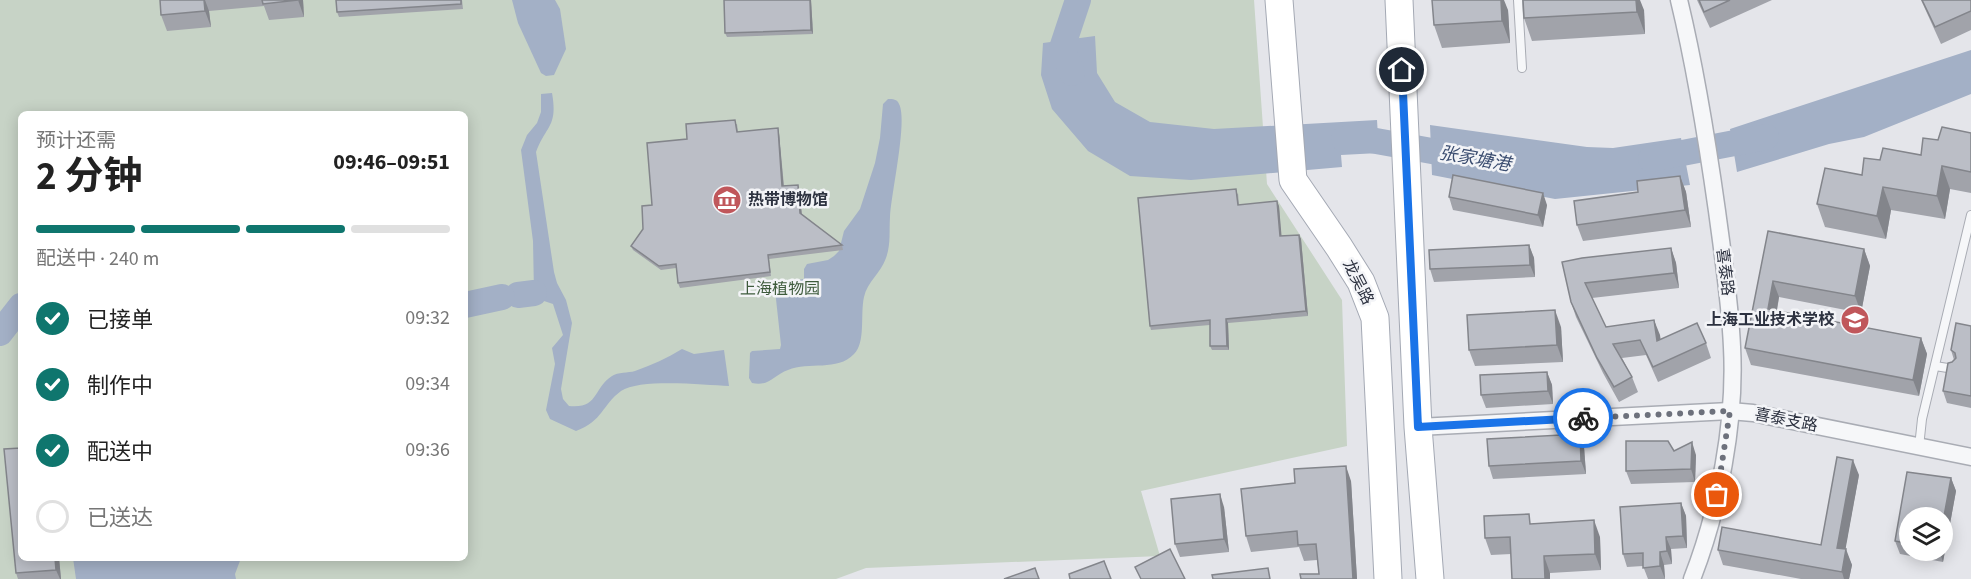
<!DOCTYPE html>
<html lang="zh">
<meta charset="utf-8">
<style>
:root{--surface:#fff;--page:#f6f6f6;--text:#222;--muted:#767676;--line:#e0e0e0;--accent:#0f766e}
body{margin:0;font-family:"Source Sans 3","Noto Sans SC",sans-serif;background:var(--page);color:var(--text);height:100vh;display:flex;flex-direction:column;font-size:22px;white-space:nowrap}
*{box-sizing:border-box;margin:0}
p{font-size:20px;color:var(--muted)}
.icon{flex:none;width:33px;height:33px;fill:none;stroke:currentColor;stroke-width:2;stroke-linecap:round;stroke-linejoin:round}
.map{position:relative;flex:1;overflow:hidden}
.drawer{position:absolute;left:18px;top:111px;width:450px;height:450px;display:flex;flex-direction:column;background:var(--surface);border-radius:9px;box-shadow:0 3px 15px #0003}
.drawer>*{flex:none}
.tools{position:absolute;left:1899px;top:507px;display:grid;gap:12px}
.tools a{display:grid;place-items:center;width:54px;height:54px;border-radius:50%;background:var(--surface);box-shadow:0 3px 15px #0003;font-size:30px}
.pin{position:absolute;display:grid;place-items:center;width:51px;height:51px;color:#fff;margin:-26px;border:3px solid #fff;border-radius:50%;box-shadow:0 2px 6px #0007}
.courier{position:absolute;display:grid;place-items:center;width:60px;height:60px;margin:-30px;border:4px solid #1a73e8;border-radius:50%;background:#fff;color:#222;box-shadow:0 2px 8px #0007}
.headline em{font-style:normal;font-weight:700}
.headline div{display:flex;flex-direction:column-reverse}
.headline{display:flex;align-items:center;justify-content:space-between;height:102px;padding:0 18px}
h1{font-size:39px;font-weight:700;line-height:45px}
.bar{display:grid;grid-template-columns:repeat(4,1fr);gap:9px 6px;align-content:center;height:72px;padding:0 18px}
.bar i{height:8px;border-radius:4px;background:var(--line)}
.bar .selected{background:var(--accent)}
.bar p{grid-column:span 4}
ol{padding:0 18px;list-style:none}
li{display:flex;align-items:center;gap:18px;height:66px}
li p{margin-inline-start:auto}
li .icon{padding:6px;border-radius:50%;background:var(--accent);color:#fff;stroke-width:4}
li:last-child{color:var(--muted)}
li i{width:33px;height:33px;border:3px solid var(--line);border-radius:50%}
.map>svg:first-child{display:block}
.green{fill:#c7d3c6;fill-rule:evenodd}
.water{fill:#a3b0c6}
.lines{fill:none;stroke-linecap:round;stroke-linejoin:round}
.river{stroke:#a3b0c6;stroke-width:26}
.service-casing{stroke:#a9acb4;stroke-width:10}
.minor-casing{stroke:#a9acb4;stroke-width:19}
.primary-casing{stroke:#a4a9b4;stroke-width:29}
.service{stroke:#f6f7f9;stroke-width:8}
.minor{stroke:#f6f7f9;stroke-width:16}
.primary{stroke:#fff;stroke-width:27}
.wall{fill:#a1a3aa;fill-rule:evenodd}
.shaded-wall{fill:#83858b}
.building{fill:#bbbec6;stroke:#83858b;stroke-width:1.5}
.done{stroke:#6d717c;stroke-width:6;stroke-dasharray:0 10.8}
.route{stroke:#1a73e8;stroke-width:8}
.labels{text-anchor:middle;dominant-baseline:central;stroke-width:5;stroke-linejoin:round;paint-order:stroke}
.poi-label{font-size:16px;font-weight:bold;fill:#2d3240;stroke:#f3f4f7;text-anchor:start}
.street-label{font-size:16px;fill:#2d3240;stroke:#f3f4f7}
.park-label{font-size:16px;fill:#3e5b3c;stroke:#f3f4f7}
.water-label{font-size:18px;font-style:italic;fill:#3b4d70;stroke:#f3f4f7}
</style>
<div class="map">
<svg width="1971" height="579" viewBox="0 0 1971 579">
<rect width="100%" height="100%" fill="#e4e5ea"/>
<path class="green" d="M0,0h1254l13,184 75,116 5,146 -206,45 19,65 -294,12 -30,11h-836zM21,114h444v444h-444z"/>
<g class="water">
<path d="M512,0h43l5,9 6,40 -12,26 -8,1 -5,-3 -23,-50z"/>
<path d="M1095,36l2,37 18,29 35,20 64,7 163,-9 2,33 -38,2 1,12 -151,13 -61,-4 -42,-25 -36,-42 -11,-34 2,-32z"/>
<path d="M1971,50v44l-107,43 -35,7 -92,28 -7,-43z"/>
<path d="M552,93c6,34 -6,32 -16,59l18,120 3,11 9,17 6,23 -11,66 2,10 6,7c30,3 24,-18 43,-30 6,-4 16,-3 23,-5 17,-6 32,-13 47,-22l12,5 30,-4 5,36c-24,-1 -89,-8 -108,5 -19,14 -18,30 -45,40l-26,-12 -4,-9 9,-46 -3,-16 11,-13 -10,-31 -15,-5 -4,-6 -1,-52 -12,-91 6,-15 10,-12 4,-11v-18z"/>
<path d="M888,99c5,0 9,0 11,5 9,16 -8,90 -9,113 -1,15 1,27 -4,41 -5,15 -19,24 -22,39 -4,17 2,46 -10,57 -17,18 -45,7 -66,16 -14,5 -19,17 -36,13l-3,-5 1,-25 2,-2 28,-2 1,-4 -6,-55 1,-6 28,-5v-10l3,-5 21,-4 6,-4 5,-5 5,-20 16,-22 15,-46 5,-25 3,-34z"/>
<path d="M1430,125l157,22 26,1 68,-10 9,47 -135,14 -123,-24z"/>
<path d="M73,558h168l-6,16 1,5h-160z"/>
</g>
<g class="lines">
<g class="river">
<path d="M1072,73l-10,-25 16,-48"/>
<path d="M1344,139h21l100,18"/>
<path d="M1651,159l115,-22"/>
<path d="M518,295l16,-2"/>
<path d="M465,305l37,-8"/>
<path d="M0,333l21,-27"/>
</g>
<g class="service-casing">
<g id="service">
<path d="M1518,0l4,68"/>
<path d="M1935,366l19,3"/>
<path d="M1919,447l3,-28 49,-204"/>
</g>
</g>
<g class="minor-casing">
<g id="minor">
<path d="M1679,0c17,70 28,140 38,211 6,45 13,90 15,136 4,74 -13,163 -40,232"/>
<path d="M1418,427l312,-16 23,2 218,44"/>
</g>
</g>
<g class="primary-casing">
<g id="primary">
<path d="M1279,0l14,180 46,67 22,35 14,36 13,261"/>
<path d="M1399,0l19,427 12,152"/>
</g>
</g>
<use href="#service" class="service"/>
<use href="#minor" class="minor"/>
<use href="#primary" class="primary"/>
</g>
<g class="wall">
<path d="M160,0h143l1,17 -35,3 -5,-14 -55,5 2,16 -44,4 -6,-16z"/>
<path d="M462,0l1,9 -124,8 -2,-5z"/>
<path d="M724,0h87l2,34 -86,3 -2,-4z"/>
<path d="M1697,0h75l-62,28z"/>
<path d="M1921,0h50v30l-30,14z"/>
<path d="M1508,10l2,33 -68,5 -8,-23z"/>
<path d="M1644,10l1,24 -113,7 -8,-23z"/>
<path d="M737,124l1,8 40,-4 1,5 5,53 14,-1 1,4 3,25 40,31 1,5 -74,9 2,17 -91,12 -2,-5 -2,-15 -15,2 -28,-20 -2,-4 12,-17 44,-90z"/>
<path d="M1971,133v60l-21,-4 -5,30 -54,-9 -5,29 -61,-12 -8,-23 45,-29 18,-15 41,-5 17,-15z"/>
<path d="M1680,176l6,16 5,35 -108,14 -6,-16 61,-33z"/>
<path d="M1238,193l1,12 40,1 2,30 18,-1 2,4 7,77 -80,7 1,27h-17l-2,-4v-21l-59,5 -1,-4z"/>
<path d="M1449,197l98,8 -4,22 -90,-17z"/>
<path d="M1768,231l96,18 6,17 -9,47 -82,-16 -2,14 144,27 6,16 -8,42 -168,-31 -6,-17z"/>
<path d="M1529,245l5,13 1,19 -101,5 -4,-13z"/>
<path d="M1671,248l5,15 3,25 -87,10 14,29 48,-7 6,19 46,4 5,15 -53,24 -12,-27 -24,3 10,19 6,15 -19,10 -16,-29 -27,-56 -5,-15 -9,-40z"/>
<path d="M1971,326v82l-24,-5 -4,-12 11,-31 -3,-10z"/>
<path d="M1561,327l2,35 -88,4 -6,-16z"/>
<path d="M1547,372l5,13 1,19 -67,4 -5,-13z"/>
<path d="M1580,434l4,13 2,27 -93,5 -4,-13z"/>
<path d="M1674,451l22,4 -1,27 -64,2 -5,-13z"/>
<path d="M1907,472l44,6 5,13 -13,71 -43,-8 -5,-13zM1910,518h32v32h-32z"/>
<path d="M1859,475l-14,74 7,16 -3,14h-48l-78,-14 -5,-15 103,-5z"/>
<path d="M1351,481l6,98 -38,-5 -2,-14 -13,1 -5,-14 -48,5 -5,-16z"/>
<path d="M1681,503l5,13 1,32 -16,1 1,15 -8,1 1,14h-17l-5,-13 -16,1 -4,-13z"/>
<path d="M1224,507l5,45 -49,5 -5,-13z"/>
<path d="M1533,524l67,13 1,33 -51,3 -39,-19 -20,1 -6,-17z"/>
<path d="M59,558l2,21h-43l-2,-6z"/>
</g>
<g class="shaded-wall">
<path d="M204,0h1l4,11 2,16 -6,-16z"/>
<path d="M298,0h5l1,17z"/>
<path d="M810,0h1l2,34 -2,-4z"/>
<path d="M1501,0h3l4,10 2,33 -8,-22z"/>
<path d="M1636,0h4l4,10 1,24 -8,-22z"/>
<path d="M778,128l1,5 5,58 -2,-5z"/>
<path d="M1942,166l8,23 -5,30 -8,-23z"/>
<path d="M1680,176l6,16 5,35 -6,-17z"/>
<path d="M798,185l1,4 3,28 -2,-4z"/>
<path d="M1883,187l8,23 -5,29 -9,-23z"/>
<path d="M1543,193l4,12 -4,22 -5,-12z"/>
<path d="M1277,201l2,5 3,35 -2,-5z"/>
<path d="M1299,235l2,4 7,77 -2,-5z"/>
<path d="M1529,245l5,13 1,19 -5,-12z"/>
<path d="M1671,248l5,15 3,25 -5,-15z"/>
<path d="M1864,249l6,17 -9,47 -6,-17z"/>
<path d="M1773,281l6,16 -5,28 -6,-16z"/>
<path d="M1555,310l6,17 2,35 -6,-17z"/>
<path d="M1226,319l2,4 1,27 -2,-4z"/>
<path d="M1654,320l6,15 3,21 -6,-15z"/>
<path d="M1921,338l6,16 -8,42 -6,-16z"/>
<path d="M1547,372l5,13 1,19 -5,-13z"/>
<path d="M1580,434l4,13 2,27 -5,-13z"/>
<path d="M1692,442l4,13 -1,27 -4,-13z"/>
<path d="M1853,460l6,15 -16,88 -6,-15z"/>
<path d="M1346,466l5,15 6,98h-4z"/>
<path d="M1951,478l5,13 -13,71 -4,-12h3v-23z"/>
<path d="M1220,494l4,13 5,45 -5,-13z"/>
<path d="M1681,503l5,13 1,32 -4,-12z"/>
<path d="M1594,520l6,17 1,33 -6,-16z"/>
<path d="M1666,537l5,12 1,15 -5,-13z"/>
<path d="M1846,549l6,16 -3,14h-5l-2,-7z"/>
<path d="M1660,552l4,13 1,14 -5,-13z"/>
<path d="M1544,556l6,17v6h-5z"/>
<path d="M55,558h4l2,21h-1l-4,-9z"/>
</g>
<g class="building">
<path d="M160,0h44l1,11 -44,4z"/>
<path d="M262,0h36l-35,4z"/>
<path d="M336,0h125v4l-124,8z"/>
<path d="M724,0h86l1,30 -86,3z"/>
<path d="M1432,0h69l1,21 -68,4z"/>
<path d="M1523,0h113l1,12 -113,6z"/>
<path d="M1699,0h31l-26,12z"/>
<path d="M1922,0h49v11l-36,16z"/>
<path d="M735,120l2,12 41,-4 4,58 16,-1 2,28 42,32 -74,10 2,17 -92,11 -2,-19 -17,2 -28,-20 12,-17 -1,-23 10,-1 -5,-62 40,-4 -1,-15z"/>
<path d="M1942,127l29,6v39l-29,-6 -5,30 -54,-9 -6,29 -60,-12 8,-36 37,7 2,-17 16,2 3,-12 38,7 2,-17 15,2z"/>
<path d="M1453,175l90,18 -5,22 -89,-18z"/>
<path d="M1680,176l5,34 -108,15 -3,-24 64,-9 -1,-11z"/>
<path d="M1236,189l2,16 39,-4 3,35 19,-1 7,76 -80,8 1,27h-17v-26l-60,6 -12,-128z"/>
<path d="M1768,231l96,18 -9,47 -82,-15 -5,28 153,29 -8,42 -168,-32z"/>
<path d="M1529,245l1,20 -100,4 -1,-19z"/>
<path d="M1671,248l3,25 -89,10 21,44 48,-7 3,21 40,-18 9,20 -53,24 -13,-27 -27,4 19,33 -18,10 -17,-29 -26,-56 -9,-40 20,-4z"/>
<path d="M1555,310l2,35 -88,5 -2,-35z"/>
<path d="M1956,323l15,3v70l-28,-5 5,-28 4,-1 4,-4 -1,-5 -4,-3z"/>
<path d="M1547,372l1,19 -67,4 -1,-20z"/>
<path d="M1580,434l1,27 -92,5 -2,-27z"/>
<path d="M1626,441h42l6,10 18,-9 -1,27 -65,2z"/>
<path d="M21,448v110h34l1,12 -40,3 -12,-124z"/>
<path d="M1837,457l16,3 -16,88 9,1 -4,23 -124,-22 4,-23 99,18z"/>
<path d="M1346,466l7,113h-52l-1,-5h19l-3,-30 -18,1 -1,-14 -51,5 -5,-47 54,-6 -1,-14z"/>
<path d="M1907,472l44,6 -9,49v-9h-32v26l-15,-3z"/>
<path d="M1220,494l4,45 -49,5 -4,-45z"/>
<path d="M1681,503l2,33 -17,1 1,14 -7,1v14l-17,2v-15l-20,1 -3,-47z"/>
<path d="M1529,514l1,10 64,-4 1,34 -51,2 1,23h-33l-2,-42 -25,1 -1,-22z"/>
<path d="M1170,549l15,30h-44l-6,-12z"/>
<path d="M1104,561l7,18h-41l-1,-5z"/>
<path d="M1035,568l4,11h-35z"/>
<path d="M1268,568l2,11h-57l-1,-4z"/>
</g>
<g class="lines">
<path class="done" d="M1583,418l147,-7 -13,84"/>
<path class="route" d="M1402,70l16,357 165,-9"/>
</g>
<defs>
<g id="museum-disc" transform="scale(1.5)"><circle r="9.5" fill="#c0575b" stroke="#f3f4f7"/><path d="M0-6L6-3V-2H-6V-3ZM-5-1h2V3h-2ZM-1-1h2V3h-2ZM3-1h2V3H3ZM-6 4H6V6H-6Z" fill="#fff"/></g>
<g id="school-disc" transform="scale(1.5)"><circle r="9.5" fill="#c0575b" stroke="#f3f4f7"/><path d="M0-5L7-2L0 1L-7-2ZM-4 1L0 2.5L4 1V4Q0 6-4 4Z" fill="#fff"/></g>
</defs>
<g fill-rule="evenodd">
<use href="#museum-disc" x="727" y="200"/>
<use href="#school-disc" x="1855" y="320"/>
</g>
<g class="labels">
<g class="poi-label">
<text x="748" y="200">热带博物馆</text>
<text x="1834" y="320" text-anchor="end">上海工业技术学校</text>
</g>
<g class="street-label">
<text transform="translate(1725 272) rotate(83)">喜泰路</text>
<text transform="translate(1358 282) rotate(63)">龙吴路</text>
<text transform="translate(1786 420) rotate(11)">喜泰支路</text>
</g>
<g class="park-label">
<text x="780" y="289">上海植物园</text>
</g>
<g class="water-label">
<text transform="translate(1475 159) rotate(10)">张家塘港</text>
</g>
</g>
</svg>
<div class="tools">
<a><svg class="icon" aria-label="layers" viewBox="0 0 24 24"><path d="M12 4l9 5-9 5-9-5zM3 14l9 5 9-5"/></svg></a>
</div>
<div class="pin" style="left:1717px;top:495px;background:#ea580c"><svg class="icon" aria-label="bag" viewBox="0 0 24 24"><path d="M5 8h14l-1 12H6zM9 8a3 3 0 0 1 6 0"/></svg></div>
<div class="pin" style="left:1402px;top:70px;background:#1f2937"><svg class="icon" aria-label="home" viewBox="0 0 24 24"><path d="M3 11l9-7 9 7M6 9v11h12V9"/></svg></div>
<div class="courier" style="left:1583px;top:418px"><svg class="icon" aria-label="bike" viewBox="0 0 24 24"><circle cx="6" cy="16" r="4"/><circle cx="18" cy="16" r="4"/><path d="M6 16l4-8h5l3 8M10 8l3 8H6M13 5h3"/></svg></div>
<section class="drawer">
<div class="headline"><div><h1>2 分钟</h1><p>预计还需</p></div><em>09:46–09:51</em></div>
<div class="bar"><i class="selected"></i><i class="selected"></i><i class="selected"></i><i></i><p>配送中 · 240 m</p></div>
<ol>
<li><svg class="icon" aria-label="check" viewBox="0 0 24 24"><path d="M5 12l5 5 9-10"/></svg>已接单<p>09:32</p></li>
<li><svg class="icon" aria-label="check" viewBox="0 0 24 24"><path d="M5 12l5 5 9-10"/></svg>制作中<p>09:34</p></li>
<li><svg class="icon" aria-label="check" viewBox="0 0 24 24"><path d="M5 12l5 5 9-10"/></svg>配送中<p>09:36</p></li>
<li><i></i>已送达</li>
</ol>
</section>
</div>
